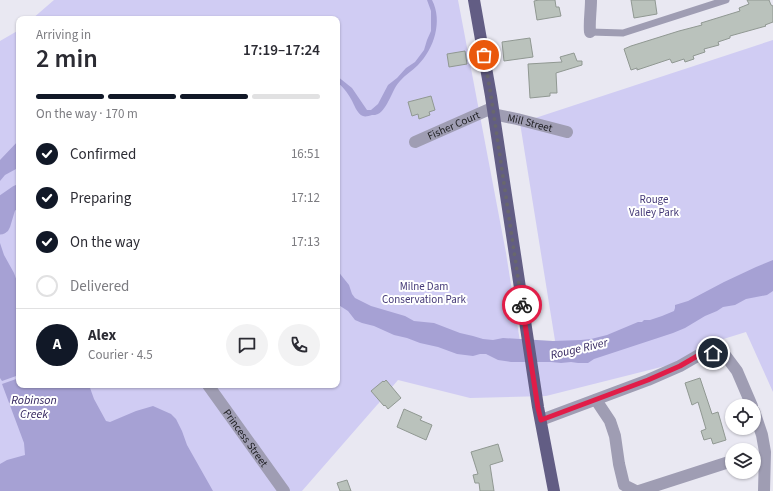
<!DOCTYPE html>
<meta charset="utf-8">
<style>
:root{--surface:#fff;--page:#f2f2f3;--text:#2b2b33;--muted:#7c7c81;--line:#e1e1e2;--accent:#111827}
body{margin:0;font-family:"Source Sans 3",sans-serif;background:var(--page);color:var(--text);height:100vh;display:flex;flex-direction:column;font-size:15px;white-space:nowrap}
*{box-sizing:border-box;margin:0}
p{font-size:13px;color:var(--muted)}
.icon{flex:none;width:22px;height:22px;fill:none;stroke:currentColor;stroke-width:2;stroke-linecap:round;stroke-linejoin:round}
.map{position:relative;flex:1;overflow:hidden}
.sheet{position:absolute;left:16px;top:16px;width:324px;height:372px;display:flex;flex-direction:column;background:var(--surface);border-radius:8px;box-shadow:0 1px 3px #0004}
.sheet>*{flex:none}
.tools{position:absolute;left:725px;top:399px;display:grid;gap:8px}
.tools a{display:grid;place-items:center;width:36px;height:36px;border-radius:50%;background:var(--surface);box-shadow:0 1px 3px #0004;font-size:20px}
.pin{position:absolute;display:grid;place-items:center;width:34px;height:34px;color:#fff;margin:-17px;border:2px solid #fff;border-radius:50%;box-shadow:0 1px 4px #0007}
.courier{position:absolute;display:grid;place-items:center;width:40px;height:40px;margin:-20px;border:3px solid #e11d48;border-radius:50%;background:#fff;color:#222;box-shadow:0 1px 5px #0007}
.head em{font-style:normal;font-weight:600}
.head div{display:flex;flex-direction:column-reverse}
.head{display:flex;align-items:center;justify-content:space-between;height:68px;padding:0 20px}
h1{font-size:26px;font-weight:600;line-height:30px}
.bar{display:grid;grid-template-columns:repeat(4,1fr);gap:6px 4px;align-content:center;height:48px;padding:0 20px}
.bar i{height:5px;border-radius:3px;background:var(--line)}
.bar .active{background:var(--accent)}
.bar p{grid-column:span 4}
.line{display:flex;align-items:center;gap:10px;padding:0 20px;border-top:1px solid var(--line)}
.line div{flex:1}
.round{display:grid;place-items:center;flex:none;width:42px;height:42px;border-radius:21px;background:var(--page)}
ol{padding:0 20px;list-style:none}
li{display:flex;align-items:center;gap:12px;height:44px}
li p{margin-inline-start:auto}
li .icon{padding:4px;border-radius:50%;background:var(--accent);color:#fff;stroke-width:4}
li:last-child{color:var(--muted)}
li i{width:22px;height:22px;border:2px solid var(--line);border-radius:50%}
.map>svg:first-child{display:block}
.green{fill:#d0ccf3}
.water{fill:#a6a1d4}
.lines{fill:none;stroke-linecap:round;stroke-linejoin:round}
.river{stroke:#a6a1d4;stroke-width:21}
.building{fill:#bac2bc;stroke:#909892}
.lane{stroke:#9f9db3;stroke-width:7}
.street{stroke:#9f9db3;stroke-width:12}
.primary{stroke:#625d84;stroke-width:12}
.done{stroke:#68676d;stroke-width:4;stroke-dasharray:0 7.2}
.route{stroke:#e11d48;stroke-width:5}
.labels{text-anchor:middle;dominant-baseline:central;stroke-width:4;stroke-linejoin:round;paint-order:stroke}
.street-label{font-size:11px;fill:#222226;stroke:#fff}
.park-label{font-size:11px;fill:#443977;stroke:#fff}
.water-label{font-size:12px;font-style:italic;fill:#2b1c58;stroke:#fff}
</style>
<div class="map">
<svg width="773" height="491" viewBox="0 0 773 491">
<rect width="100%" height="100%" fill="#e9e8f2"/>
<path class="green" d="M54,0h404l48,253 16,101 35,-1 -37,-230 253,-83v352l-27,-60 -29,9 5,17 -29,1 -147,37 -76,2 -72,-18 -18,21 -1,2 -2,2 -75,86h-302v-450l19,-11v355h318v-366h-305z"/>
<g class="water">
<path d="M427,0h5c11,21 2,49 -14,65 -6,6 -13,10 -18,16 -8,8 -12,28 -22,33 -2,1 -4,1 -6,1 -3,1 -7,2 -9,1 -6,-2 -9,-12 -12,-17 -3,-6 -9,-13 -14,-17v-6l15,12 15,22h4l7,-6 10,-19 9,-7 9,-10 9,-6 9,-12 3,-10 4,-9v-20z"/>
<path d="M19,140v26l-3,3 -11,6 -5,6v-21z"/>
<path d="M0,243l4,12 10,18 5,14v88l-17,6 -2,-3z"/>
<path d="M773,260v31l-6,4 -21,4 -11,6 -12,2 -6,4 -12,5 -20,12 -12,5 -79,26 -6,4h-10l-7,-1 -10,1 -10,-1h-40l-13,-2 -12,-6h-6l-7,2 -16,-2 -19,-7 -18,-4 -13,-5 -13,-3 -20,-9 -12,-3 -7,-3 -7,-9 -11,-7v-34l12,15 3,9 3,4 16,8 34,10 9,5 20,2 26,10 13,3 10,3 10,1 10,-2 50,3 28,-1 10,-1 16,-4 31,-13h4l2,-2h6l12,-4 12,-5 1,-3v-3l13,-4 36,-19 32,-15z"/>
<path d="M19,378v7h70l5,14 12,22 4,1 26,-11 17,-5 18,8 5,5 6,12 5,14 26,46h-213v-27l7,-4 18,-5 -1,-12 -22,-59z"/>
</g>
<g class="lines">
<path class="river" d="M0,224l6,-20 13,-9"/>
</g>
<g class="building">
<path d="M539,0h16l1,7h3l2,9 -24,4 -3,-19z"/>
<path d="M631,0h24l2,14 -23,4z"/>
<path d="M747,0h22l2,5 2,1v16l-8,3 1,1 -36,10v2l-12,4 1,3 -15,4 1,3 -12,4 1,3 -9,3 -1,-3 -12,4 -2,-4 -33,11v-2l-6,2 -7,-21 7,-3 48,-15 23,-6 -1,-2 39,-12 -1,-3 10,-4z"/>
<path d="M530,38l3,19 -29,4 -2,-19z"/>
<path d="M465,51l2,13 -18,3 -2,-13z"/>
<path d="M574,53l3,8h5v4l-26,8 1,20h-7v3l-20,2 -2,-34 34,-2 -2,-5z"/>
<path d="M431,96l4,14 -6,2 1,3 -11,4 -1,-5 -6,2 -4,-14z"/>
<path d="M700,378l12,36 6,-2 8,28 -13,4 -2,-6 -7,2 -3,-9 5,-2 -8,-27 -6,3 -7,-22z"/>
<path d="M386,380l15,18 -13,11 -3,-4 -1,1 -13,-15 12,-10 1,1z"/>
<path d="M404,409l18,8 -2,3 12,5 -6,15 -29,-13z"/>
<path d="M498,444l5,17 -13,4 4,26h-14l-1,-8h-4l-2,-8 5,-1 -7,-22z"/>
<path d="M347,480l4,11h-11l-3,-8z"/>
</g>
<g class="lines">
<path class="lane" d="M590,32l33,1 103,-33"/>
<g class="street">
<path d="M590,32c-1,-10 1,-21 1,-32"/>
<path id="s1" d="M493,114l24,5 50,13"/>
<path id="s2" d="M415,142l77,-34"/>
<path id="s3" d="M208,385l76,106"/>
<path d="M596,400l14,21 5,15 4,28 5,21 12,6"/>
<path d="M754,411l8,24 3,17 -1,39"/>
<path d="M541,420l107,-40 32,-14 19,-11 14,-2 12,2 12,16 15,35"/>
<path d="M639,491l93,-30"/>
</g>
<path class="primary" d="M474,0l17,96 47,311 16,84"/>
</g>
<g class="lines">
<path class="done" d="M484,55l7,41 31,209"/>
<path class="route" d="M522,305l16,103 3,12 107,-40 32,-14 19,-11 14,-2"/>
</g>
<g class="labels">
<g class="street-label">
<text stroke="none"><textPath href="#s1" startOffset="38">Mill Street</textPath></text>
<text stroke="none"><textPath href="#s2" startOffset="42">Fisher Court</textPath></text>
<text stroke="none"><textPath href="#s3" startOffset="65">Princess Street</textPath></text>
</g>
<g class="park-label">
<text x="654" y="199">Rouge<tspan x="654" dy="13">Valley Park</tspan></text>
<text x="424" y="286">Milne Dam<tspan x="424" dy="13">Conservation Park</tspan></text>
</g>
<g class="water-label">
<text transform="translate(579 349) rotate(-13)">Rouge River</text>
<text x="34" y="400">Robinson<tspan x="34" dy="14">Creek</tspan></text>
</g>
</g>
</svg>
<div class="tools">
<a><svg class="icon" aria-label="locate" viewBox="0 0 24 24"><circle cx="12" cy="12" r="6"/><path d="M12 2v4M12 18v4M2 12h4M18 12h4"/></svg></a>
<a><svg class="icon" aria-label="layers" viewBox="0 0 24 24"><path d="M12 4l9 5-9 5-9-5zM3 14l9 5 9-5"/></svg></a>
</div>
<div class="pin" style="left:484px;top:55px;background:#ea580c"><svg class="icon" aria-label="bag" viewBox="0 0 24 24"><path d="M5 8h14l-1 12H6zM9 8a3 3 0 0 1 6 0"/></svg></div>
<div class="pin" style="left:713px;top:353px;background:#1f2937"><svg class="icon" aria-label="home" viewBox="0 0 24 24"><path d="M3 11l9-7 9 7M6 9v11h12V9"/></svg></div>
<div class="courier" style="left:522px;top:305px"><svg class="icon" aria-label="bike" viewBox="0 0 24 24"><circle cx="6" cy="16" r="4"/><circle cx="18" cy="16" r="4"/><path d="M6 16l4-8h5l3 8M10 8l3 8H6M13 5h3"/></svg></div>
<section class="sheet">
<div class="head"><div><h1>2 min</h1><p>Arriving in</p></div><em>17:19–17:24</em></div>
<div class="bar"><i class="active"></i><i class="active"></i><i class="active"></i><i></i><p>On the way · 170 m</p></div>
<ol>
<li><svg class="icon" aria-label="check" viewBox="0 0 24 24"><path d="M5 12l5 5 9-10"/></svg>Confirmed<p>16:51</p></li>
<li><svg class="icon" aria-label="check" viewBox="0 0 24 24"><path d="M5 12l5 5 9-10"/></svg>Preparing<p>17:12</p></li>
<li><svg class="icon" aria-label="check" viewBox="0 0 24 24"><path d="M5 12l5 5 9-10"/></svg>On the way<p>17:13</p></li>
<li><i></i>Delivered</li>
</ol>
<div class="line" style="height:72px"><b class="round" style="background:var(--accent);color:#fff">A</b><div><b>Alex</b><p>Courier · 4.5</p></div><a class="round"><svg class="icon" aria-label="chat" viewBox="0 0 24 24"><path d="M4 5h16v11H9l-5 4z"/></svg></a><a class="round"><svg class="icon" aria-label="phone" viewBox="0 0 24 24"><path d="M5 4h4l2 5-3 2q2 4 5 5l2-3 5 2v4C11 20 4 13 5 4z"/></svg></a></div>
</section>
</div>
